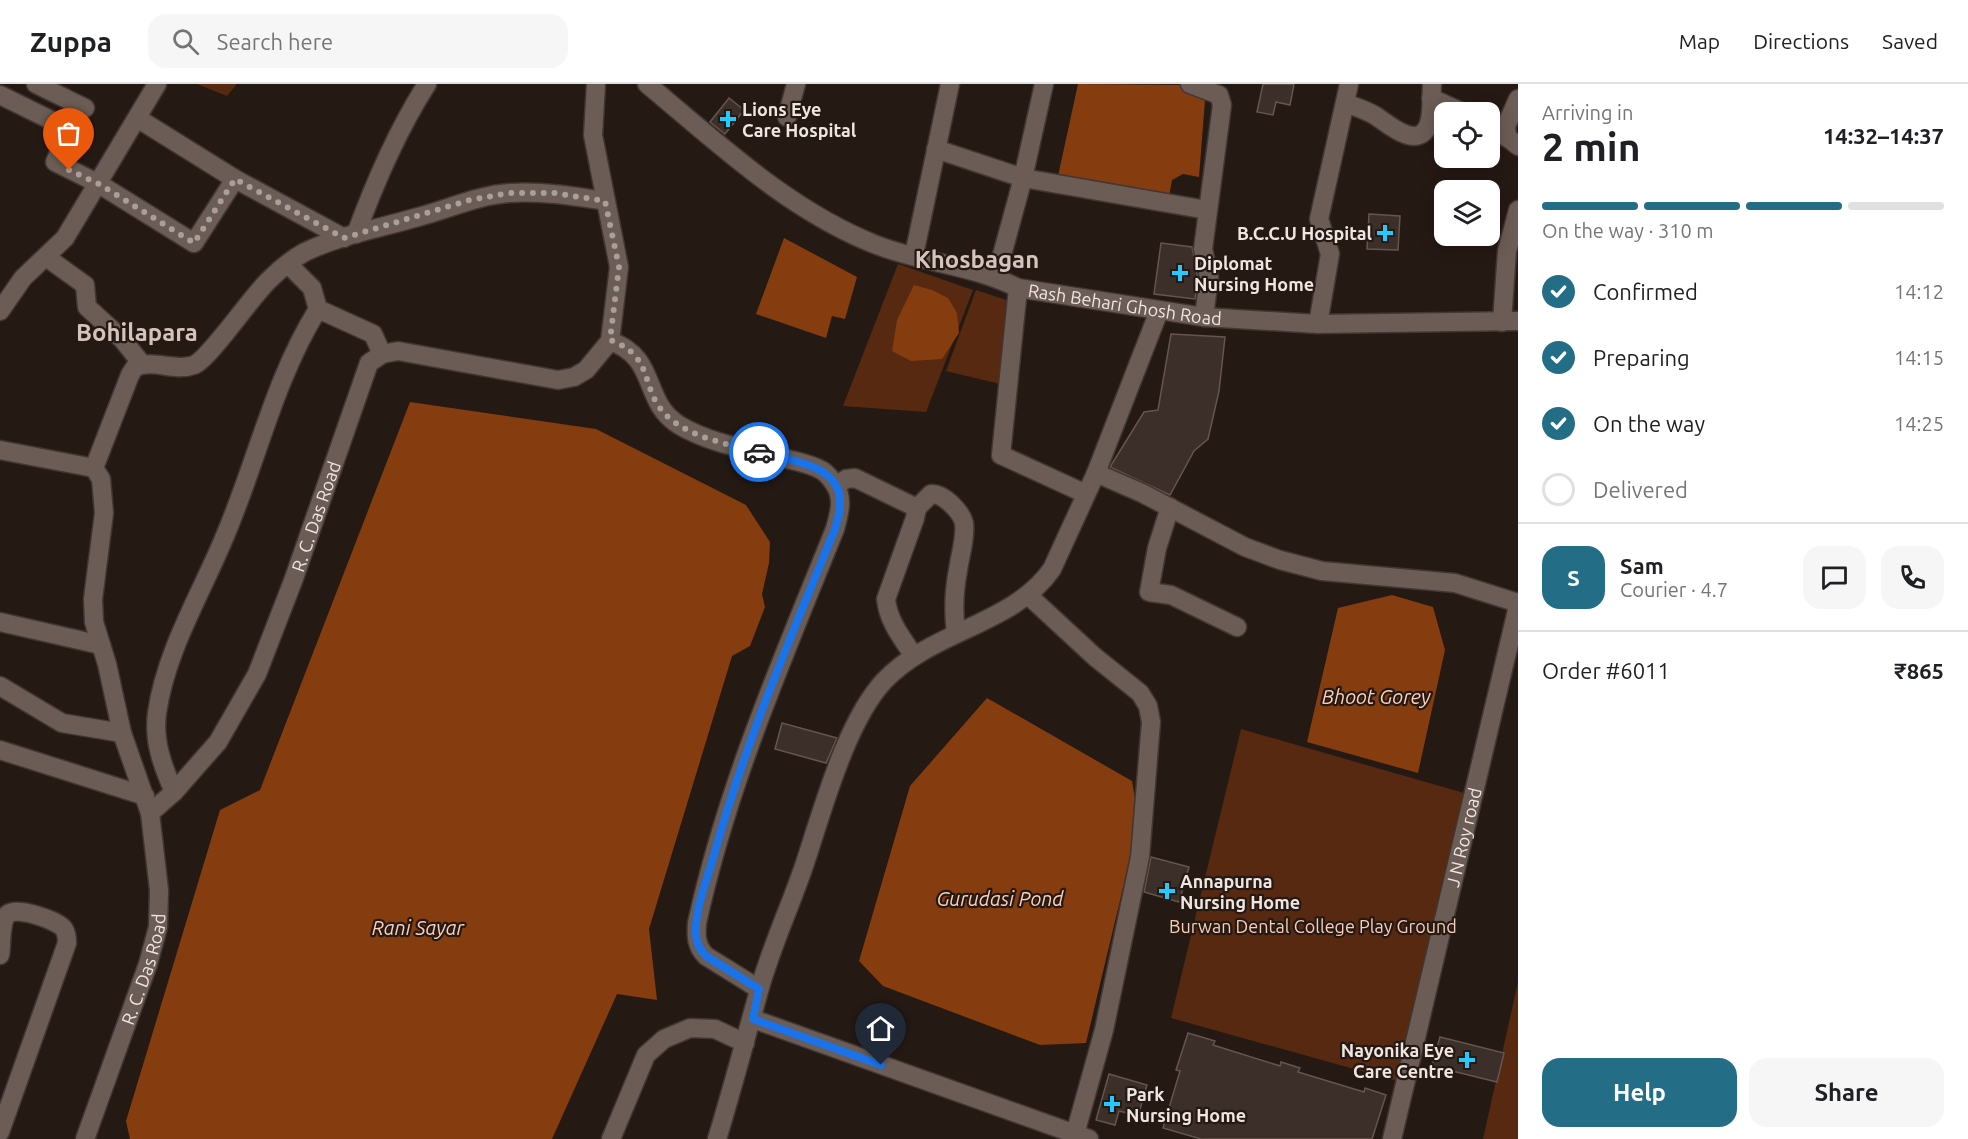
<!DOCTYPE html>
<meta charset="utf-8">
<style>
:root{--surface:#fff;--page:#f6f6f6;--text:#202124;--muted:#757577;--line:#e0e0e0;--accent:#236d86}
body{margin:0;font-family:Ubuntu,sans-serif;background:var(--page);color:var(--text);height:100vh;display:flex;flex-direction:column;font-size:22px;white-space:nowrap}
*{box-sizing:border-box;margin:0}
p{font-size:20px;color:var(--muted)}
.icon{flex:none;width:33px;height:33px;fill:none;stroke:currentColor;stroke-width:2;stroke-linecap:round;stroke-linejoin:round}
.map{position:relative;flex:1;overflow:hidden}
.sheet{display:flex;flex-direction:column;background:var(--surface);width:450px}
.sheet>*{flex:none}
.fabs{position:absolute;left:1434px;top:18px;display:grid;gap:12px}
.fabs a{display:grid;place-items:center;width:66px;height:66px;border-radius:12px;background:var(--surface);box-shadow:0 3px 15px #0003;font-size:30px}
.pin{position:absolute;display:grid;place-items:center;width:51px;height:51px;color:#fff;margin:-62px -26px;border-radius:50% 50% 50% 0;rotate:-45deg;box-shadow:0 0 6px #0007}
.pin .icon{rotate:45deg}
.courier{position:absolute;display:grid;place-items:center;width:60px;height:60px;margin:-30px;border:4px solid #1a73e8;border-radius:50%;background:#fff;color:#222;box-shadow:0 2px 8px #0007}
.overview em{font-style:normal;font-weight:600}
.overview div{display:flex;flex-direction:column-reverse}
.overview{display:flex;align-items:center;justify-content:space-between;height:102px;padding:0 24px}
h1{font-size:39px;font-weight:600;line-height:45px}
.bar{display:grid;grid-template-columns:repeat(4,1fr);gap:9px 6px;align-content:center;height:72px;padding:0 24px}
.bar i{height:8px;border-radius:4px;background:var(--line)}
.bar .on{background:var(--accent)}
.bar p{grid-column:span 4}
.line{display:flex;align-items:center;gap:15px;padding:0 24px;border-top:2px solid var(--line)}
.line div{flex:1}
.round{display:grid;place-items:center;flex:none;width:63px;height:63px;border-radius:18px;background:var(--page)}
ol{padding:0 24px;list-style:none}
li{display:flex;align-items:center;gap:18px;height:66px}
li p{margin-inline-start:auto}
li .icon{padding:6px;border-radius:50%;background:var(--accent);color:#fff;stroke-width:4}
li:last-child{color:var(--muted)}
li i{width:33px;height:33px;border:3px solid var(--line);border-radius:50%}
.cta{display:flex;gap:12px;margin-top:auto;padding:12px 24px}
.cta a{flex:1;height:69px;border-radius:18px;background:var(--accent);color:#fff;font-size:24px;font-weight:600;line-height:69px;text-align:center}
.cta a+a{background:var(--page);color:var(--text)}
header{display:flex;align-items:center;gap:36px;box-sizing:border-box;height:84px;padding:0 30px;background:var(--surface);border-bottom:2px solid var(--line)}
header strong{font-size:28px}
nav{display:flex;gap:33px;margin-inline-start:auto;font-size:21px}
.search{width:420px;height:54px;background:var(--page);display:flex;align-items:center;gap:15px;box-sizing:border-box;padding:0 21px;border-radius:18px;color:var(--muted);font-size:22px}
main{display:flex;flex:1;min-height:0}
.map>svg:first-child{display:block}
.green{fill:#572910}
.water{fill:#853c0e}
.building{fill:#3c2e28;stroke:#64554e;stroke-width:1.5}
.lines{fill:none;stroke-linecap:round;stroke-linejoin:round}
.minor-casing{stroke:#403633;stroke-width:21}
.minor{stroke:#6b5c55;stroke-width:18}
.done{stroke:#a89e9a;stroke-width:6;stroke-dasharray:0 10.8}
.route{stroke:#1a73e8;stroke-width:8}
.poi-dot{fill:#26c9fe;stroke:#251914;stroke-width:2}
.labels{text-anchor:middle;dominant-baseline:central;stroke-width:4.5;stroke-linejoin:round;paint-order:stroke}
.poi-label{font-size:18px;font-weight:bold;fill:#efe6e2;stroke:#251914;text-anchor:start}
.street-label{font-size:18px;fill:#efe6e2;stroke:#251914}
.park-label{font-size:18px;fill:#f9cdb8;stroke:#251914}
.water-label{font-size:20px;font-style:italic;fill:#fcd0bb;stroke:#251914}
.district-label{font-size:24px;font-weight:bold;fill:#d5c4bc;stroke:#251914}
</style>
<header>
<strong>Zuppa</strong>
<div class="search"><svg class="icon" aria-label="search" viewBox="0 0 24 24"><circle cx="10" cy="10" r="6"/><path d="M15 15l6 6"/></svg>Search here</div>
<nav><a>Map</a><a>Directions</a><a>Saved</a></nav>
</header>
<main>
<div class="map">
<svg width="1518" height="1055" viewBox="0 0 1518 1055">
<rect width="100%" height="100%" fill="#251914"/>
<g class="green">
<path d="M197,0h40l-10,12z"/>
<path d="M898,180l75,26 -47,122 -83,-6z"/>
<path d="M976,206l33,11 -9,83 -54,-13z"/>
<path d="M1241,645l223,64 -67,288 -226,-63z"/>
<path d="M1518,898v157h-35z"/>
</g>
<g class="water">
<path d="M1078,0l110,1 1,8 16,7 -6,77 -16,-3 -11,6 -3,17 -111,-21z"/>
<path d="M784,154l73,39 -12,42 -13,-3 -6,22 -70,-24z"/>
<path d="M914,201l18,5 16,8 9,15 2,20 -17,26 -31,2 -19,-10 5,-31z"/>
<path d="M410,318l186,27 150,76 24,37 -1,21 -7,31 3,13 -15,39 -18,10 -83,273 8,71 -40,-6 -65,145h-422l-4,-18 94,-311 40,-20z"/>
<path d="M1392,511l41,12 12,43 -27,123 -111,-31 31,-134z"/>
<path d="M987,614l145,83 7,40 -53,222 -46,2 -157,-59 -24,-25 51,-175z"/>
</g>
<g class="building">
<path d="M1263,0h31l-4,21 -14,-3 -3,13 -16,-3z"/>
<path d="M729,14l15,12 -19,24 -15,-12z"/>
<path d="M1369,130l31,2 -2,34 -31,-1z"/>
<path d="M1161,159l31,4 6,31 -3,21 -41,-5z"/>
<path d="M1171,250l54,3 -6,54 -11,48 -14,12 -24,44 -60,-28 34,-55 14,-2z"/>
<path d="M782,639l55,15 -11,25 -51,-14z"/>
<path d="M1151,773l38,10 -10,35 -35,-10z"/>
<path d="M1188,949l27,8 -2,4 67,21 1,-4 19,6 -2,4 66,20 1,-4 21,7 -14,44h-171l-38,-11 17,-57 -4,-1z"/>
<path d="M1440,953l64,16 -7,29 -65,-16z"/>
<path d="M1109,990l38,11 -9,31 -19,-5 -4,14 -19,-5z"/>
</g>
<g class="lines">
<g class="minor-casing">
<g id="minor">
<path d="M36,0l49,24"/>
<path id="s1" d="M647,0c71,59 140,125 227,160 47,19 99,21 144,44l186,29 114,7 200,-3"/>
<path d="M1190,0l29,11 3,10 -19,144 6,28 -5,40"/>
<path d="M0,11l69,34 -14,33 44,22 95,59 41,-64"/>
<path d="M1431,14l31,14"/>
<path d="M1345,19c11,4 21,7 31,13 12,8 41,34 52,10 5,-11 3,-30 4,-42"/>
<path d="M787,33l9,-33"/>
<path d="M137,34l98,61 109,59"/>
<path d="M1490,39l28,23"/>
<path d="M1507,54l-1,-12 12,-27"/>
<path d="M936,65l87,29 184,32"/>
<path d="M356,150c19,-52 41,-103 71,-150"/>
<path d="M914,171l36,-171"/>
<path d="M46,173l39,28 2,22 35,32 20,25"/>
<path d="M288,180l24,24 6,21 55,25 9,20"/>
<path d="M996,193l27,-99 21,-94"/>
<path d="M1018,204l-17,167 85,39"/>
<path d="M0,227l23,-33 42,-40 92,-154"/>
<path d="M1502,238l5,-71 11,-41"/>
<path d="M1318,240l12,-70 -11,-35 30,-135"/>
<path d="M610,257c49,17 31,60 69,84 30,18 67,24 100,32 15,4 31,6 44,14 4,3 9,9 12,14 9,14 4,29 0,44 -52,129 -108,257 -138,394 -1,13 -1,23 9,33l53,33"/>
<path d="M0,366l94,18"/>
<path d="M1096,389l46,20 103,54 35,13 42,11 133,12 63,20"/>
<path d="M836,402l10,-7 9,-1 62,30 -2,10 -29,81c2,22 16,39 28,57"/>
<path d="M1170,423l-13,41 -8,44 22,3 66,32"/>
<path d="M917,424l14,-14c12,-1 30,17 33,29 2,15 -4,32 -6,47 -4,21 -5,41 -2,62"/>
<path d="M1029,512l66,61 45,36 8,13 3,16 -11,135 -36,173 -29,104"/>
<path d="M0,538l101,23"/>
<path d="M0,602l62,37 60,10"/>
<path d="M0,666l145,46"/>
<path d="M174,708c-11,-25 -21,-51 -17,-79 9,-64 46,-122 70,-182 31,-74 48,-153 91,-222"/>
<path d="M150,729l-28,-80 -15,-69 -13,-42 -1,-23 11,-86 -3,-34 -7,-11 36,-93 5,-8c19,-8 40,5 59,-2 16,-7 57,-68 75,-85 10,-10 23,-21 36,-28 35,-17 76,-24 113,-35 31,-8 60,-22 92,-24 33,-2 64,3 95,8"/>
<path d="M0,871c2,-10 0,-34 8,-41 9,-8 51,7 56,15 3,5 3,9 3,14l-67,189"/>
<path d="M753,935l336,120"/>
<path id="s2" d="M85,1055l63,-175 10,-37 1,-37 -9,-77 24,-21 44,-50 39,-68 36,-93 76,-218 13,-9 16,-3 160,29 16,-3 12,-7 24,-29 9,-74 -26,-132 3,-51"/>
<path d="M611,1055l35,-84 18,-16 26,-11 25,1 30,14"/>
<path d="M717,1055c15,-49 28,-99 42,-148 12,-44 32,-86 46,-128 18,-54 41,-141 79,-182 48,-51 129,-56 168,-112l44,-96 63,-162"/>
<path id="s3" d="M1392,1055l126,-533"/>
</g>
</g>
<use href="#minor" class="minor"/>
</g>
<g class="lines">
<path class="done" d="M69,86l30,14 95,59 41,-64 109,59 126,-38 39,-7h45l51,8 14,66 -9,73c46,17 29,48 56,75 22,22 64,30 93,37"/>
<path class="route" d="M759,368c29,8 84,12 81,53 0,8 -3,16 -5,24 -44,107 -90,214 -121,326 -7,25 -20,55 -18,81 1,8 4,14 10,20l53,33 -6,30 128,46"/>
</g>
<g class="poi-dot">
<path d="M725 26h6v6h6v6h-6v6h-6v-6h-6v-6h6z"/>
<path d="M1382 140h6v6h6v6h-6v6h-6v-6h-6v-6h6z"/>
<path d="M1177 180h6v6h6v6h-6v6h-6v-6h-6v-6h6z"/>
<path d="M1164 798h6v6h6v6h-6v6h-6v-6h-6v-6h6z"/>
<path d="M1464 967h6v6h6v6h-6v6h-6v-6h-6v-6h6z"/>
<path d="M1109 1011h6v6h6v6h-6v6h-6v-6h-6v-6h6z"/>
</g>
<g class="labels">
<g class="poi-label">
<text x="742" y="25">Lions Eye<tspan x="742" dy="21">Care Hospital</tspan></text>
<text x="1372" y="149" text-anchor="end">B.C.C.U Hospital</text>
<text x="1194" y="179">Diplomat<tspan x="1194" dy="21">Nursing Home</tspan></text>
<text x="1180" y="797">Annapurna<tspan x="1180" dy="21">Nursing Home</tspan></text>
<text x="1454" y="966" text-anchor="end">Nayonika Eye<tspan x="1454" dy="21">Care Centre</tspan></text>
<text x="1126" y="1010">Park<tspan x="1126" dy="21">Nursing Home</tspan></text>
</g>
<g class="street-label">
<text stroke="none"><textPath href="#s1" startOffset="538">Rash Behari Ghosh Road</textPath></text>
<text stroke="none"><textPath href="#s2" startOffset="684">R. C. Das Road</textPath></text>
<text stroke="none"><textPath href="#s3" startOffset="310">J N Roy road</textPath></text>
<text stroke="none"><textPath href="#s2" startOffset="180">R. C. Das Road</textPath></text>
</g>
<g class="park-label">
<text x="1313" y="842">Burwan Dental College Play Ground</text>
</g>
<g class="water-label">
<text x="1376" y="612">Bhoot Gorey</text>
<text x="1000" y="814">Gurudasi Pond</text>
<text x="418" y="843">Rani Sayar</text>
</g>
<g class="district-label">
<text x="977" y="175">Khosbagan</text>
<text x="137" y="248">Bohilapara</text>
</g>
</g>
</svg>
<div class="fabs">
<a><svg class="icon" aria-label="locate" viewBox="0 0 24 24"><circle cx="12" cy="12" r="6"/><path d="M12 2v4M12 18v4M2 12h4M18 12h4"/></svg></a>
<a><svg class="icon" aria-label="layers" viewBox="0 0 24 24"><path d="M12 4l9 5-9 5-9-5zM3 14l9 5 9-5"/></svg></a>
</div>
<div class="pin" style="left:69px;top:86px;background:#ea580c"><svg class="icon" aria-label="bag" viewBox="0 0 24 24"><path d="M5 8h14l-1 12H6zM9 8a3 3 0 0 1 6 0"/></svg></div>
<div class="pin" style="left:881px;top:981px;background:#1f2937"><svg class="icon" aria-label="home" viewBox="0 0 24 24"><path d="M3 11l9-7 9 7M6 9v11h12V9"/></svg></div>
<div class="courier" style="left:759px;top:368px"><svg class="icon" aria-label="car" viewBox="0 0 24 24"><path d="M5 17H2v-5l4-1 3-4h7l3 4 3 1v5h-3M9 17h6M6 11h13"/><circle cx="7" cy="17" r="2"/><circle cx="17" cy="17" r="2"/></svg></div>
</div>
<section class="sheet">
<div class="overview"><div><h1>2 min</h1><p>Arriving in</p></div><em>14:32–14:37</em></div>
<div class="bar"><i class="on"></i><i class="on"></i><i class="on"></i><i></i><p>On the way · 310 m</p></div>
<ol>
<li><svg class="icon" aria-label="check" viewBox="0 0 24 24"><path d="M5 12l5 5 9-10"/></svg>Confirmed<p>14:12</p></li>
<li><svg class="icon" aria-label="check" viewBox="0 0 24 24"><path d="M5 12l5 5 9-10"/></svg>Preparing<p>14:15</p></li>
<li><svg class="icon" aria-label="check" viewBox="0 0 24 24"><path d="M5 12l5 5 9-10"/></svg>On the way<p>14:25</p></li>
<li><i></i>Delivered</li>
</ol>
<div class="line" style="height:108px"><b class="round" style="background:var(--accent);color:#fff">S</b><div><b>Sam</b><p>Courier · 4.7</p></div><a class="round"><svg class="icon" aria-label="chat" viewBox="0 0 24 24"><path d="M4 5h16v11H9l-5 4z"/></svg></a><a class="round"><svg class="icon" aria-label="phone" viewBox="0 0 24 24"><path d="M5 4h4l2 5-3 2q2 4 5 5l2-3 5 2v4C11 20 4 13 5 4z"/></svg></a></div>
<div class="line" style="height:78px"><div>Order #6011</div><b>₹865</b></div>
<div class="cta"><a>Help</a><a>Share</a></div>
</section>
</main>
